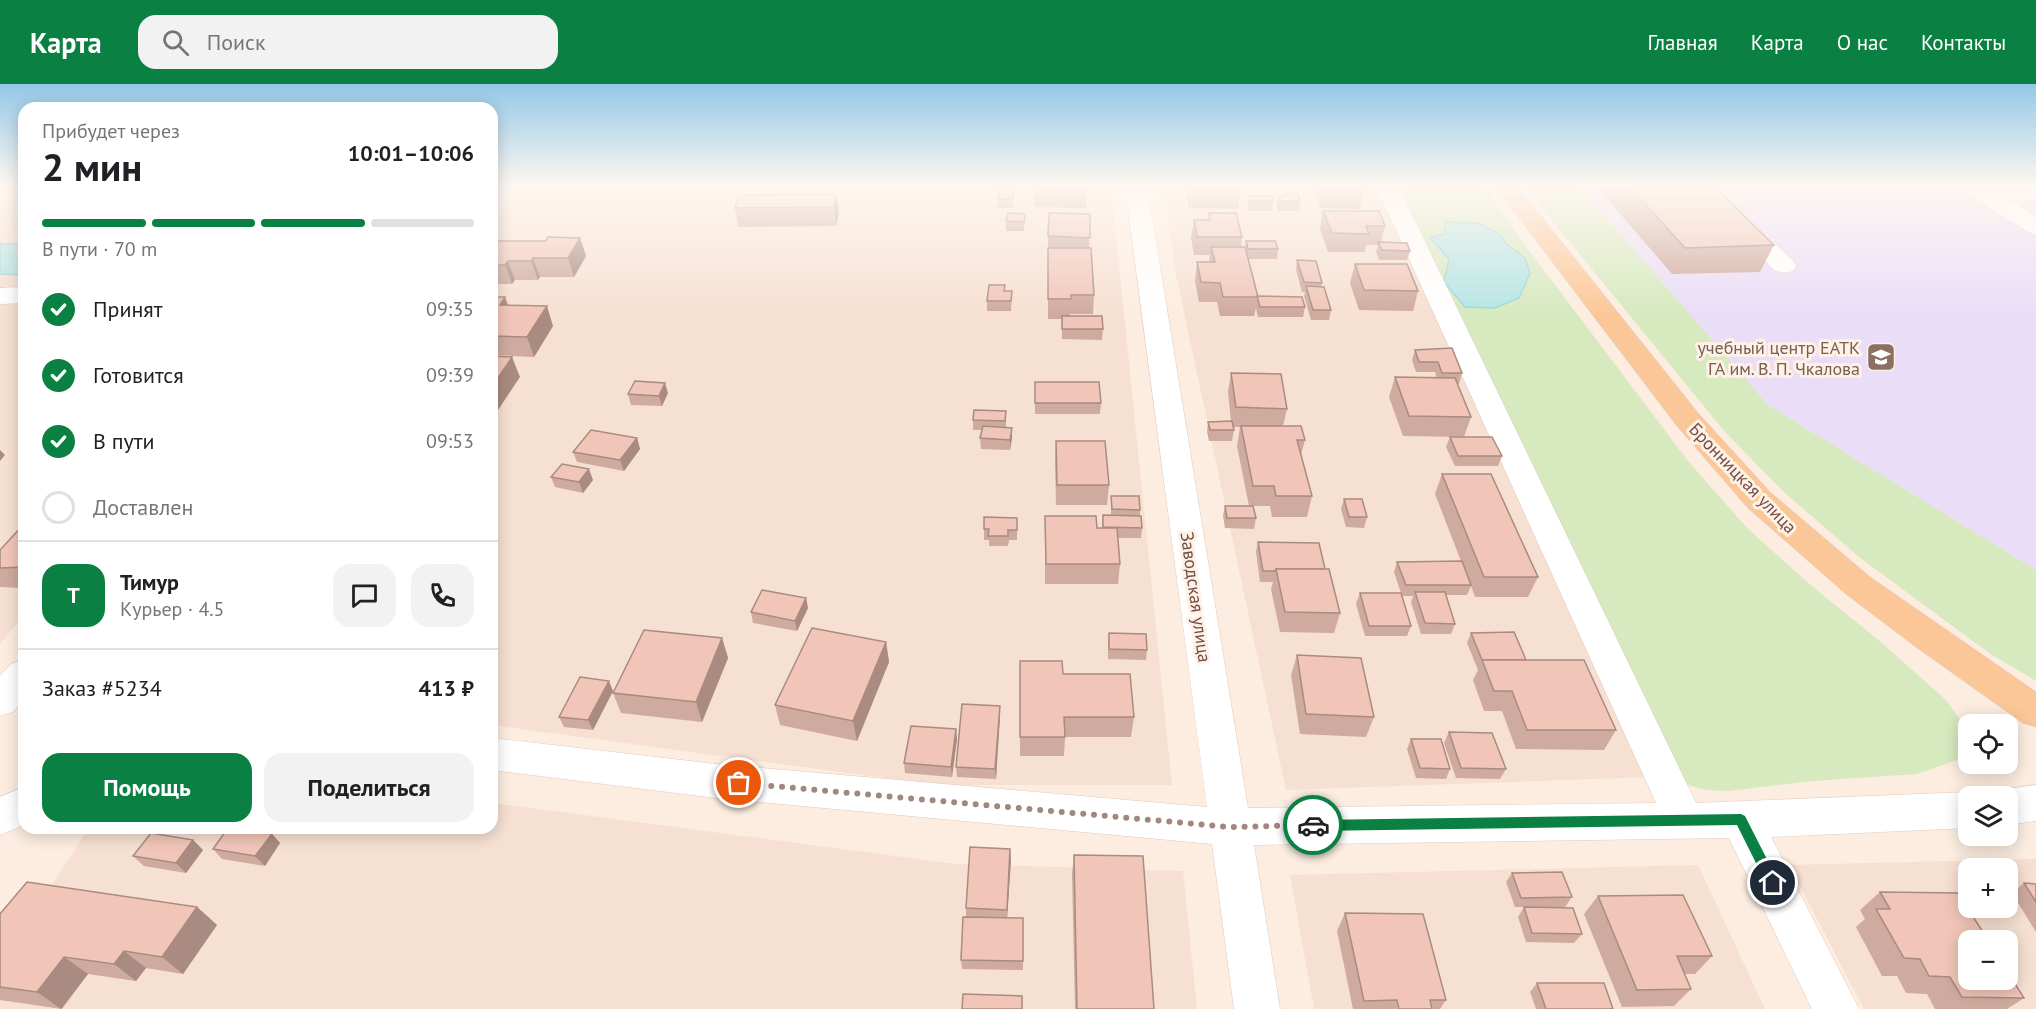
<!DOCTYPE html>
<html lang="ru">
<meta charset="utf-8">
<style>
:root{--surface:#fff;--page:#f2f2f2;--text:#202124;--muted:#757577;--line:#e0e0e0;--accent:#0b8043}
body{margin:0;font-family:"PT Sans",sans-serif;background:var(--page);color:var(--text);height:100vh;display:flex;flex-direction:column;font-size:22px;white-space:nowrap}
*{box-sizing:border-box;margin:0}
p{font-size:20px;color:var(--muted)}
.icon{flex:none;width:33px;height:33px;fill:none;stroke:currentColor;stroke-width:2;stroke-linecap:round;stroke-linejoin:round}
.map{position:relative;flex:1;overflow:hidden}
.panel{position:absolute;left:18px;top:18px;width:480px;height:732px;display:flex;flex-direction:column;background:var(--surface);border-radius:18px;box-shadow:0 3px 15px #0003}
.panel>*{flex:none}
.buttons{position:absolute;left:1958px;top:630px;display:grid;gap:12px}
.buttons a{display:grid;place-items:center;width:60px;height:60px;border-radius:12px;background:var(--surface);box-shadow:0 3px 15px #0003;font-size:30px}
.pin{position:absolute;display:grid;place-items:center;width:51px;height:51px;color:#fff;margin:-26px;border:3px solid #fff;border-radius:50%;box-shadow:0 2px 6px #0007}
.courier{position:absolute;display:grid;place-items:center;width:60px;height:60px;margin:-30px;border:4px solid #0b8043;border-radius:50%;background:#fff;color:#222;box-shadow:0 2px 8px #0007}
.headline em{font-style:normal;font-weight:700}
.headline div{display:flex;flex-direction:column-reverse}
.headline{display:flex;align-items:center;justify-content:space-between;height:102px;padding:0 24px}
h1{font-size:39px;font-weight:700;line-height:45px}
.bar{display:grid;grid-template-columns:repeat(4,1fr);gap:9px 6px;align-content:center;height:72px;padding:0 24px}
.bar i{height:8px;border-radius:4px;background:var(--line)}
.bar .active{background:var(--accent)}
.bar p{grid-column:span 4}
.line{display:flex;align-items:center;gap:15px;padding:0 24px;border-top:2px solid var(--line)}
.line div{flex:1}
.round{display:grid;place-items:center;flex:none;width:63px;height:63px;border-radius:18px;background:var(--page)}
ol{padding:0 24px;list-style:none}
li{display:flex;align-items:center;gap:18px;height:66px}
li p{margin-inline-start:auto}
li .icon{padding:6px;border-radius:50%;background:var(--accent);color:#fff;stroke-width:4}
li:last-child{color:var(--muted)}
li i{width:33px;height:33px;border:3px solid var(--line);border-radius:50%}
.cta{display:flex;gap:12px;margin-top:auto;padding:12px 24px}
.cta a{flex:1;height:69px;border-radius:18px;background:var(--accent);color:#fff;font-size:24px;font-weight:700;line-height:69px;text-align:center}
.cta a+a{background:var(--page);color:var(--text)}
header{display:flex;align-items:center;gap:36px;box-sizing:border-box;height:84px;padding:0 30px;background:var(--accent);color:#fff}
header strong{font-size:28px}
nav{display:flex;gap:33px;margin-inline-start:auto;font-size:21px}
.search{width:420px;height:54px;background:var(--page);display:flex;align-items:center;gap:15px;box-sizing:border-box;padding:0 21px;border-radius:18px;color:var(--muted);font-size:22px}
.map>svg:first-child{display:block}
.residential{fill:#f6e0d1;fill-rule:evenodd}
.education{fill:#eaddf8}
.green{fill:#d6e9bf;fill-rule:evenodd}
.water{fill:#b5e5e5;stroke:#9bd6d7;stroke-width:1.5}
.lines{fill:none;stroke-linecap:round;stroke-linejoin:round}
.minor-casing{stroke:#e2cabf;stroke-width:1}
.major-casing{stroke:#d8cecc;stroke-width:1}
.minor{fill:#fff;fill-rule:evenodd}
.major{fill:#fbc798;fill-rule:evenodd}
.wall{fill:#cfaa9e}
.shaded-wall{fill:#a98b81}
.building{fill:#f1c6b8;stroke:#a98b81;stroke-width:1.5}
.route{fill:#0b8043}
.done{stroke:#a2877d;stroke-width:6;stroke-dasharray:0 10.8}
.labels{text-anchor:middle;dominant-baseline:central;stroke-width:6;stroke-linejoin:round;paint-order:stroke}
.education-label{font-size:18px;fill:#785e54;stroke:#fff1e6;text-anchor:end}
.street-label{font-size:18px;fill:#725048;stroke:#fff1e6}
</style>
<header>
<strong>Карта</strong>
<div class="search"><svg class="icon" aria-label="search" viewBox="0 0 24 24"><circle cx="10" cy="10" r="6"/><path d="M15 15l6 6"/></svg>Поиск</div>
<nav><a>Главная</a><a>Карта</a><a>О нас</a><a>Контакты</a></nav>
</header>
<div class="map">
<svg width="2036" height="925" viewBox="0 0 2036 925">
<rect width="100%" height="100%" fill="#fcede0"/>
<g class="residential">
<path d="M0,102h24v100l-24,1z"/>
<path d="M520,102h591l61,599h-235l-445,-60v-497z"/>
<path d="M1163,102h213l272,591 -362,13 -110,-515z"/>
<path d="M24,218v313l-24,29v-341z"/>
<path d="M492,719l464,61 227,7 14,138h-1197v-45l89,-136h403z"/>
<path d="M2036,775v150h-172l-75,-144zM1968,784h39v40h-39zM1968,856h39v40h-39z"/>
<path d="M1698,781l67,144h-451l-24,-134z"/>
</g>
<path class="education" d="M1579,102h457v384l-268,-165z"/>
<g class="green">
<path d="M1392,102h92l44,63 160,212 60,68 65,58 69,56 64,57 20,28v20l-9,12 -40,14 -105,7 -84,10 -23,-1 -20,-6zM1446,138c18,1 40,-1 55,13 8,8 15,16 24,23l-76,1 -18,-20 15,-5z"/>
<path d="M1524,102h55l189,219 268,165v111l-47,-28 -130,-96 -74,-64 -60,-61z"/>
</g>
<g class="water">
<path d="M1445,138l33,1 22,11 7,10 18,14 5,15 -11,25 -24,10 -30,-1 -21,-25 5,-23 -19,-21 15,-4z"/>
<path d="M0,160h24v31l-24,-1z"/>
</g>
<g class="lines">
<g class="minor-casing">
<g id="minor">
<path d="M1125,102h22l101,622 408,-5 -280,-617h22l298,617 272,-11 12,4h-12v32l-197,9 88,172h-47l-83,-171 -475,7 26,164h-46l-22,-165 -496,-46 -224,-28v-32l224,26 491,43z"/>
<path d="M1691,102h24l78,75 3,5 -3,5 -9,2 -9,-2z"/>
<path d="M1961,102h26l5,3 44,-3v12l-26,2 26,17v17l-8,-2 -64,-41z"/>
<path d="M24,203v16l-24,1v-16z"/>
<path d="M24,576v39l-11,13 -13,4v-40l11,-12z"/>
<path d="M2036,701v36l-29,4v-29h-15l1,-2 14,-5z"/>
<path d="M24,703v38l-24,10v-38z"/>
</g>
</g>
<g class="major-casing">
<path id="major" d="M1495,102h22l181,227 72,79 100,85 166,115v35l-13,-4 -107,-76 -70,-53 -98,-86 -71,-82z"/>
</g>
<use href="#minor" class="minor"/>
<use href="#major" class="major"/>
</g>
<g class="wall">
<path d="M999,102h15l-1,22h-15z"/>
<path d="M1034,102h53l-1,22 -52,-1z"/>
<path d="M1185,102h54l1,5 -2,18 -49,-1z"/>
<path d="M1313,102h49l2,4 -4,19 -39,-1z"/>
<path d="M1596,102h118l60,59 -14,27 -88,2z"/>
<path d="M1285,109l15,8 -1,10h-21l-2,-6 2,-9h7z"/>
<path d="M837,110l2,18 -3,14 -98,1 -3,-19z"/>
<path d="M1249,112l24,5 -1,10h-23l-2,-6z"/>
<path d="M1323,127l62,15 -4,16 29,9 -3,9h-28l-3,-8 2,-7h-12l-1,7h-37l-8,-23z"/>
<path d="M1209,129l33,24 -1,10h4l1,-6 32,8 -1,10h-29l9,37 48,11 -2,10h-45l-2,-9 -2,8h-34l-3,-14h-18l-4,-21 2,-19h12l1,-7h-16l-3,-17 3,-18h14z"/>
<path d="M1025,130l-1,17h-18v-10z"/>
<path d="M1090,130l-1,34 5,47 -1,19h-23v2l33,13 -1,11 -40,-1v-20h-14v-83z"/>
<path d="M580,154l6,18 -12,21h-34l-2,3h-23l-3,4h-20v-38z"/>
<path d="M1297,176l25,23 -1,4 10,23 -2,10h-18l-7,-24 1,-4h-3l-6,-22z"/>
<path d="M1355,180l63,27 -5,20 -54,-1 -9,-27z"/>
<path d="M1012,207l-1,20h-24v-10z"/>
<path d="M492,213l61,29 -19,31 -42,-2z"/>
<path d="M1415,266l47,23 -3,11h-2l14,33 -7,20 -61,-1 -14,-39 6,-20 42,1 -2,-6h-19l-4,-12z"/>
<path d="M1231,289l56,36 -4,17 22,14 -4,15 11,41 -5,21h-35l-2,-11h-21l-12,-60 3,-19h-7l1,3 -2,11h-23l-2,-9 1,-10 23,-1 -3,-29z"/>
<path d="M1035,298l66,21 -1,11h-65z"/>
<path d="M668,309l-6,13 -31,-1 -3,-11z"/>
<path d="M1006,327v16l6,1v10l-2,12 -29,-1 -1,-11 2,-8h-9v-10z"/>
<path d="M1450,353l52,19 -4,10h-43l-9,-19z"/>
<path d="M637,354l3,11 -16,22 -47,-9 -4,-10z"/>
<path d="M1056,357l53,44 -2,20h-51l-1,-44z"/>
<path d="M1442,390l96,103 -10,20h-53l-4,-11 -4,9h-21l9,29 -4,10h-30l-10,-32 2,-6h-11l-8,-24 3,-10 64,-1 -26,-67z"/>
<path d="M551,393l42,3 -10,13 -28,-6z"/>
<path d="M1111,412l29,14v6l2,12 -1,10h-23l2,26 -2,20h-73v-68l52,12h5l1,-13h8z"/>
<path d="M1344,415l23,18 -3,11 -18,-1 -5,-18z"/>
<path d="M1225,422l31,12 -2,11 -29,-1 -2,-12z"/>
<path d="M984,433l33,1v22h-8l-1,6h-19v-6h-5z"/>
<path d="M24,440v64l-24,-1v-37z"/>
<path d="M1258,458l67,27 15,44 -6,20 -54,-1 -9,-43 2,-7h-13l-4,-30z"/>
<path d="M1360,509l51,33 -4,10h-42l-9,-32z"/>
<path d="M806,514l2,10 -11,23 -44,-8 -2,-11z"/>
<path d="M1109,549l38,17 -1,10 -38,-1v-16z"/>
<path d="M1471,549l55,27 90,70 -12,20 -88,-1 -14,-38h-18l-11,-31 5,-10 -11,-27z"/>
<path d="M722,554l6,20 -26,64 -81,-9 -8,-20z"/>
<path d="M886,558l3,20 -32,79 -77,-16 -5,-20z"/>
<path d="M1297,571l77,62 -8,20 -66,-3 -9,-59z"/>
<path d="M1020,577l43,13 71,43 -3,20h-66l-1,19h-44z"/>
<path d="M613,607l-20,39 -29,-3 -5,-10z"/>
<path d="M1000,632l-4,63 -39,-2 -1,-10z"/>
<path d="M956,645l1,10 -5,38 -47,-4 -1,-10z"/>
<path d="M1449,648l57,37 -6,10 -44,-1 -12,-35z"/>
<path d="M1411,655l39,30 -4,10 -30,-1 -9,-29z"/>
<path d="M272,750l8,9 -15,23 -43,-7 -9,-10z"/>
<path d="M193,756l10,10 -17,23 -42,-7 -11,-10z"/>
<path d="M1074,771l80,154h-79l-3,-135z"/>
<path d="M1011,775l-4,59h16v52l-61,-1 -1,-9 5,-43v-9z"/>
<path d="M1512,789l60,24 -7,10h-50l-9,-25z"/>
<path d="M2024,799l12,1v48l-24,-39z"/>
<path d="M1880,808l144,106 -17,11h-72l-8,-15 -21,-1 -9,-17h-15l-26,-49 9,-8 -5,-9z"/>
<path d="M1598,812l114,60 -17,18h-11l7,15 -17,17 -52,1 -38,-93z"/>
<path d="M197,823l20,18 -34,49 -37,-6 -10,13 -48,-7 -26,35 -62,-9v-86z"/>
<path d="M1524,823l58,27 -8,9 -48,-1 -8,-25z"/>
<path d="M1345,829l101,87 -6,9h-87l-16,-78z"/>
<path d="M1537,899l76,26h-77l-6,-17z"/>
</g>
<g class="shaded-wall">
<path d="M837,110l2,18 -3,14 -2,-19z"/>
<path d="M580,154l6,18 -12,21 -6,-19z"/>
<path d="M533,174l7,19 -2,3 -7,-19z"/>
<path d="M508,177l7,19 -3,4 -7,-19z"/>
<path d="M505,213l7,19 -12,-11z"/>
<path d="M547,222l6,20 -19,31 -7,-20z"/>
<path d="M512,273l8,20 -28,42v-32z"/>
<path d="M665,299l3,10 -6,13 -3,-10z"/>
<path d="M1012,344v10l-2,12v-10z"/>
<path d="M637,354l3,11 -16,22 -4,-11z"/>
<path d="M0,366l5,5 -5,6z"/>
<path d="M589,385l4,11 -10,13 -4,-11z"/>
<path d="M806,514l2,10 -11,23 -2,-10z"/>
<path d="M722,554l6,20 -26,64 -6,-20z"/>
<path d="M886,558l3,20 -32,79 -4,-20z"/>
<path d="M609,597l4,10 -20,39 -5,-10z"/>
<path d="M1000,622v10l-4,63 -1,-10z"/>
<path d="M956,645l1,10 -5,38 -1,-10z"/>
<path d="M272,750l8,9 -15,23 -10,-10z"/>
<path d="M193,756l10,10 -17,23 -10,-10z"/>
<path d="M1010,765l1,10 -4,60v-9z"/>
<path d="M197,823l20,18 -34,49 -21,-17z"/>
<path d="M124,867l22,17 -10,13 -22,-17z"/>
<path d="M64,873l24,17 -27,35 -24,-17z"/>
</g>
<g class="building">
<path d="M999,102h14v13h-15z"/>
<path d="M1034,102h53v4l-53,-1z"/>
<path d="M1190,102h49l1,5 -49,-1z"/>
<path d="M1323,102h39l2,4h-39z"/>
<path d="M1629,102h85l60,59 -89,3z"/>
<path d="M1285,109h13l2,8h-21l-1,-5h8z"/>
<path d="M837,110l-3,13 -99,1 4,-13z"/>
<path d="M1249,112h23l1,5h-23z"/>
<path d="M1323,127h56l6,15h-19l3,8 -37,-1z"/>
<path d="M1008,129l17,1 -1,8 -18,-1z"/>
<path d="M1049,129l41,1v24l-42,-2z"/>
<path d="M1209,129h27l6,24h-45l-3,-17h16z"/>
<path d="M548,153l32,1 -12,20h-35l-2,3h-23l-3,4h-13v-19l4,-5h50z"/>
<path d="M1246,157h29l3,8h-30z"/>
<path d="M1378,158l29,1 3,8 -28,-1z"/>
<path d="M1211,163h34l13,50h-35l-3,-14 -19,-1 -4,-20h18z"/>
<path d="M1048,164h43l3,47h-23v4h-23z"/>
<path d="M1297,176l19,1 6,22 -18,-1z"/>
<path d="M1355,180h52l11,27 -54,-1z"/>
<path d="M989,201h16l-1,6h8l-1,10h-24z"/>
<path d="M1306,202l18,1 7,23h-18z"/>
<path d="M1257,212l45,1 3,10h-45z"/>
<path d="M492,213h13l-5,8 47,1 -20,31 -35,-1z"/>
<path d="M1062,232h40l1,13h-41z"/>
<path d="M1452,264l10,25h-20l-4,-11h-19l-4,-12z"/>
<path d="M492,272l20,1 -20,30z"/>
<path d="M1231,289l50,1 6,35 -51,-2z"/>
<path d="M1395,293l60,1 16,39 -62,-1z"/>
<path d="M635,297l30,2 -6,13 -31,-2z"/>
<path d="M1035,298h64l2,21h-66z"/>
<path d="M974,326l32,1 -1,10 -32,-1z"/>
<path d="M1232,337l2,9h-24l-2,-8z"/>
<path d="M983,342l29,2 -2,12 -30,-2z"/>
<path d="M1241,342h60l4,14h-8l15,56h-36l-2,-10h-21z"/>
<path d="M591,346l46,8 -17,22 -47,-8z"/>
<path d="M1450,353h42l10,19h-44z"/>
<path d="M1056,357h49l4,44h-52z"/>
<path d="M562,380l27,5 -10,13 -28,-5z"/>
<path d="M1442,390h49l47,103h-54z"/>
<path d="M1111,412h28l1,14 -28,-1z"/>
<path d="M1344,415h18l5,18h-18z"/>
<path d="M1225,422h28l3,12h-29z"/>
<path d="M1103,431l38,1 1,12 -39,-1z"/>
<path d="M1045,432h51l1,12h20l3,36h-74z"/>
<path d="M984,433l33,1v12h-9v6h-20l1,-7h-5z"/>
<path d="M24,440v43l-24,1v-18z"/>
<path d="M1258,458l61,1 6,26h-49l-1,2h-12z"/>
<path d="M1462,477l9,24h-65l-9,-23z"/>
<path d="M1276,485h53l11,44 -55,-1z"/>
<path d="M762,506l44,8 -11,23 -44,-9z"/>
<path d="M1415,508h30l10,32 -30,-1z"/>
<path d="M1360,509h41l10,33h-42z"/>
<path d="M812,544l74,14 -33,79 -78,-16z"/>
<path d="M644,546l78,8 -26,64 -83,-9z"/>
<path d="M1514,548l12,28h-44l-11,-27z"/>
<path d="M1109,549l37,1 1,16 -38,-1z"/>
<path d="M1297,571l64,3 13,59 -68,-3z"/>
<path d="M1482,576h102l32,70h-89l-15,-39h-18z"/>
<path d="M1020,577h42l1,13h67l4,43h-70l1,20h-45z"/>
<path d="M580,593l29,4 -21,39 -29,-3z"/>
<path d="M962,620l38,2 -5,63 -39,-2z"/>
<path d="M911,642l45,3 -5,38 -47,-4z"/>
<path d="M1449,648l43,1 14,36 -45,-1z"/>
<path d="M1411,655h30l9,30 -30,-1z"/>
<path d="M228,744h3l41,6 -17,22 -42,-7z"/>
<path d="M151,749l42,7 -17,23 -43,-7z"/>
<path d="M970,763l40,2 -3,61 -41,-2z"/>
<path d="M1074,771l69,1 11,153h-77z"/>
<path d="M1562,788l10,25 -51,1 -9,-25z"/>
<path d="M27,798l170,25 -35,50 -38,-6 -10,13 -50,-7 -27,35 -37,-5v-73z"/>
<path d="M2024,799l12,1v18z"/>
<path d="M1880,808l78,1 30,47h-20v40h39v-9l17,27 -62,-1 -12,-20 -21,-1 -9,-17 -16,-1 -28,-49h14z"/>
<path d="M1683,811l29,61h-35l14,33 -54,1 -39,-94z"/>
<path d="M1524,823l49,1 9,26 -50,-1z"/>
<path d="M1345,829l78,1 23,86h-16l2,9h-33l-2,-9 -33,1z"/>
<path d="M963,833l60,1v43l-62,-1z"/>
<path d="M1537,899h67l9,26h-67z"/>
<path d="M963,910l59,2v13h-60z"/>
</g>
<linearGradient id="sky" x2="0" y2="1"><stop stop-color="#93c8e7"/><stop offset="0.44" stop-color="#fef7f1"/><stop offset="1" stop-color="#fef7f1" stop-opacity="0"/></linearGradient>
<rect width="2036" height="231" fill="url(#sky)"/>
<path class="route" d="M1741,730l4,2 32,63 2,4 -2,4h-9l-31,-62 -424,6 -6,-6 6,-5z"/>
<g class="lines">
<path class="done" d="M739,699l491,44 83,-2"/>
</g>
<defs>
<g id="university-square" transform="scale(1.5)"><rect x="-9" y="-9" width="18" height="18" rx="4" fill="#8d6e63" stroke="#fff1e6"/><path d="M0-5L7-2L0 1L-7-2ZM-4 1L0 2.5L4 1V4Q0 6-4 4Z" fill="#fff"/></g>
</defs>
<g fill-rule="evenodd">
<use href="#university-square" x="1881" y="273"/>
</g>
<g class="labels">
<g class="education-label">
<text x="1860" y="263">учебный центр ЕАТК<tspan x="1860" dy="21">ГА им. В. П. Чкалова</tspan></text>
</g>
<g class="street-label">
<text transform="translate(1743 394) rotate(46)">Бронницкая улица</text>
<text transform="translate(1196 513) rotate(82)">Заводская улица</text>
</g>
</g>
</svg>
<div class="buttons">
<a><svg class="icon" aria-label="locate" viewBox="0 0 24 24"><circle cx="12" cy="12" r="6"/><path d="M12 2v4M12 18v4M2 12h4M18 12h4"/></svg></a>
<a><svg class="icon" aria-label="layers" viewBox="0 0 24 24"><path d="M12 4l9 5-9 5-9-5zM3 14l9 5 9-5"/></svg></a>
<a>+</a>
<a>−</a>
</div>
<div class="pin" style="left:739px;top:699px;background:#ea580c"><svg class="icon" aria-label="bag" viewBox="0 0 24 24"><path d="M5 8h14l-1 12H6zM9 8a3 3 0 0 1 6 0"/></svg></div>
<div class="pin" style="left:1773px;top:799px;background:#1f2937"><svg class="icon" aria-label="home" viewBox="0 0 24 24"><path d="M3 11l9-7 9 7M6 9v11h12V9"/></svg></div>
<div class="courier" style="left:1313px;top:741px"><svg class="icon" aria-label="car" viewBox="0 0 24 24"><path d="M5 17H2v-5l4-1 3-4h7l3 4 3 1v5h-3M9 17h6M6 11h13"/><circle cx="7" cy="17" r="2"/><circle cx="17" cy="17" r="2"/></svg></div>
<section class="panel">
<div class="headline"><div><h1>2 мин</h1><p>Прибудет через</p></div><em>10:01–10:06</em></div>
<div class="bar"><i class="active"></i><i class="active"></i><i class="active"></i><i></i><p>В пути · 70 m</p></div>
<ol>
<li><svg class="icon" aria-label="check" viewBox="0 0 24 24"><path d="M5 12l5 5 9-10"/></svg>Принят<p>09:35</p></li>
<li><svg class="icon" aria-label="check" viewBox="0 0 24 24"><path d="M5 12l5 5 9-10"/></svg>Готовится<p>09:39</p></li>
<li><svg class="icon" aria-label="check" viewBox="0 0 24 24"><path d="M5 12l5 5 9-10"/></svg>В пути<p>09:53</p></li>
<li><i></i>Доставлен</li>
</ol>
<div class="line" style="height:108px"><b class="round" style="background:var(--accent);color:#fff">Т</b><div><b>Тимур</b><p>Курьер · 4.5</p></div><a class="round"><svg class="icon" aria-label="chat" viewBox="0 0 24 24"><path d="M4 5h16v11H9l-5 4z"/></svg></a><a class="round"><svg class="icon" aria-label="phone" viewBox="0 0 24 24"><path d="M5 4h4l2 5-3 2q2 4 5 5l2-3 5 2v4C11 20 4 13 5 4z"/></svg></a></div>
<div class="line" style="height:78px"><div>Заказ #5234</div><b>413 ₽</b></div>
<div class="cta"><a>Помощь</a><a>Поделиться</a></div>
</section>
</div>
